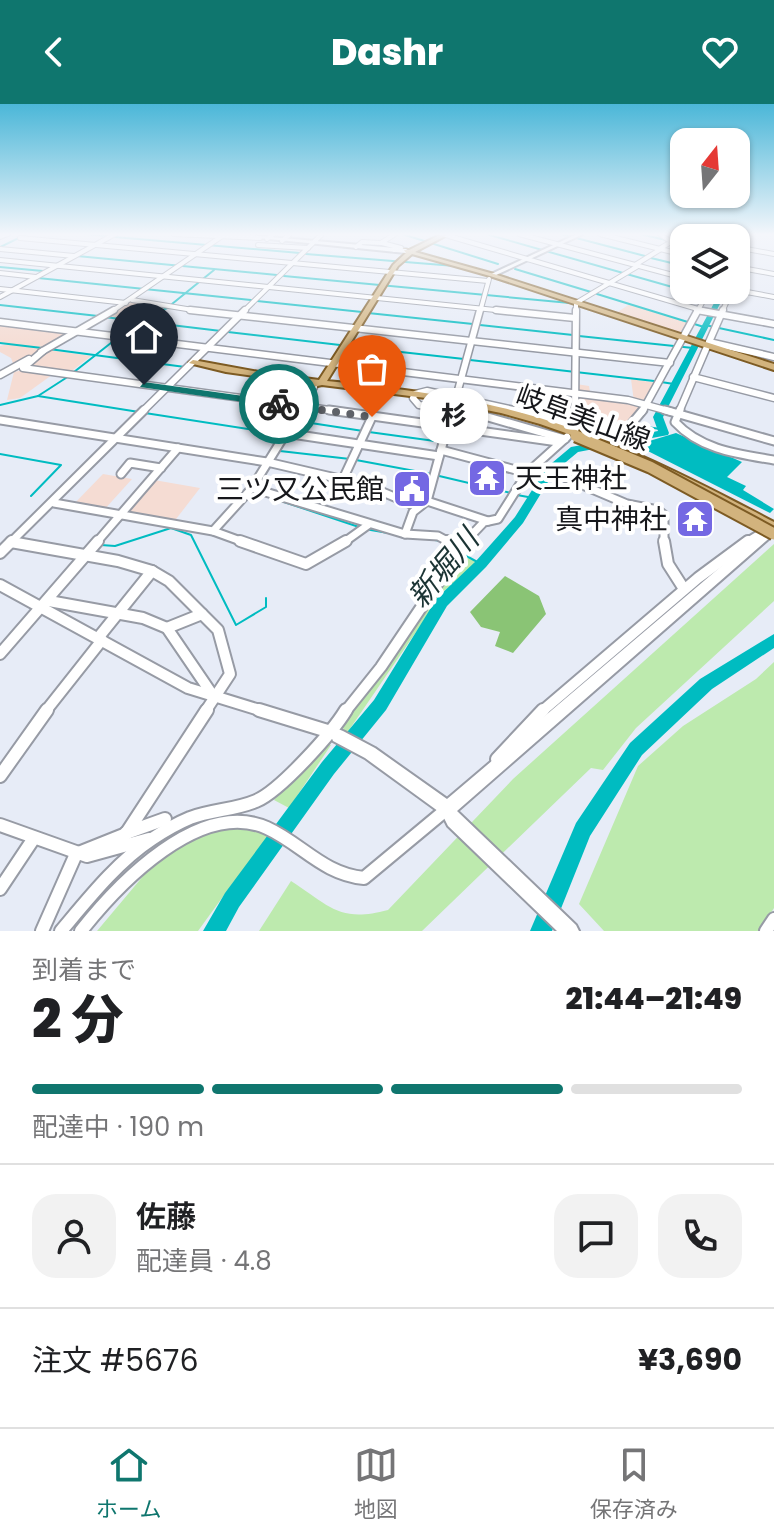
<!DOCTYPE html>
<html lang="ja">
<meta charset="utf-8">
<style>
:root{--surface:#fff;--page:#f2f2f2;--text:#202124;--muted:#757577;--line:#e0e0e0;--accent:#0f766e}
body{margin:0;font-family:Poppins,"Noto Sans JP",sans-serif;background:var(--page);color:var(--text);height:100vh;display:flex;flex-direction:column;font-size:30px;white-space:nowrap}
*{box-sizing:border-box;margin:0}
p{font-size:26px;color:var(--muted)}
.icon{flex:none;width:44px;height:44px;fill:none;stroke:currentColor;stroke-width:2;stroke-linecap:round;stroke-linejoin:round}
.map{position:relative;height:827px;overflow:hidden}
.sheet{display:flex;flex-direction:column;background:var(--surface);flex:1}
.sheet>*{flex:none}
.needle{width:52px;rotate:17deg}
.buttons{position:absolute;left:670px;top:24px;display:grid;gap:16px}
.buttons a{display:grid;place-items:center;width:80px;height:80px;border-radius:16px;background:var(--surface);box-shadow:0 2px 6px #0004;font-size:40px}
.pin{position:absolute;display:grid;place-items:center;width:68px;height:68px;color:#fff;margin:-82px -34px;border-radius:50% 50% 50% 0;rotate:-45deg;box-shadow:0 0 8px #0007}
.pin .icon{rotate:45deg}
.courier{position:absolute;display:grid;place-items:center;width:80px;height:80px;margin:-40px;border:6px solid #0f766e;border-radius:50%;background:#fff;color:#222;box-shadow:0 2px 10px #0007}
.bubble{position:absolute;height:56px;border-radius:24px;background:var(--surface);box-shadow:0 2px 6px #0004;font-size:26px;font-weight:800;line-height:56px;text-align:center}
.summary em{font-style:normal;font-weight:800}
.summary div{display:flex;flex-direction:column-reverse}
.summary{display:flex;align-items:center;justify-content:space-between;height:136px;padding:0 32px}
h1{font-size:52px;font-weight:800;line-height:60px}
.bar{display:grid;grid-template-columns:repeat(4,1fr);gap:12px 8px;align-content:center;height:96px;padding:0 32px}
.bar i{height:10px;border-radius:6px;background:var(--line)}
.bar .active{background:var(--accent)}
.bar p{grid-column:span 4}
.line{display:flex;align-items:center;gap:20px;padding:0 32px;border-top:2px solid var(--line)}
.line div{flex:1}
.round{display:grid;place-items:center;flex:none;width:84px;height:84px;border-radius:24px;background:var(--page)}
header{display:flex;justify-content:space-between;align-items:center;height:104px;padding:0 32px;background:var(--accent);color:#fff;font-size:36px;font-weight:800}
.menu{display:flex;justify-content:space-around;align-items:center;height:112px;border-top:2px solid var(--line);background:var(--surface);font-size:22px;color:var(--muted)}
.menu a{display:grid;justify-items:center;gap:4px}
.menu .active{color:var(--accent)}
.map>svg:first-child{display:block}
.industrial{fill:#f5dcd3}
.green{fill:#bdeaae}
.forest{fill:#8ac475}
.water{fill:#00bcc1}
.lines{fill:none;stroke-linecap:round;stroke-linejoin:round}
.stream{stroke:#00bcc1;stroke-width:2}
.river{fill:#00bcc1;fill-rule:evenodd}
.minor-far4-casing{stroke:#979ba5;stroke-width:6}
.minor-far3-casing{stroke:#979ba5;stroke-width:9}
.minor-far2-casing{stroke:#979ba5;stroke-width:11}
.minor-far1-casing{stroke:#979ba5;stroke-width:14}
.minor-casing{stroke:#979ba5;stroke-width:16}
.tertiary-casing{stroke:#979ba5;stroke-width:4}
.secondary-casing{stroke:#979ba5;stroke-width:4}
.primary-casing{stroke:#7d5b23;stroke-width:4}
.minor-far4{stroke:#fff;stroke-width:4}
.minor-far3{stroke:#fff;stroke-width:6}
.minor-far2{stroke:#fff;stroke-width:7}
.minor-far1{stroke:#fff;stroke-width:10}
.minor{stroke:#fff;stroke-width:12}
.tertiary{fill:#fff;fill-rule:evenodd}
.secondary{fill:#fff;fill-rule:evenodd}
.primary{fill:#d2b37d;fill-rule:evenodd}
.primary-bridge-casing{stroke:#7d5b23;stroke-width:15;stroke-linecap:butt}
.primary-bridge{stroke:#d2b37d;stroke-width:11}
.route{fill:#0f766e}
.done{stroke:#5f6268;stroke-width:8;stroke-dasharray:0 14.4}
.labels{text-anchor:middle;dominant-baseline:central;stroke-width:8;stroke-linejoin:round;paint-order:stroke}
.street-label{font-size:28px;fill:#16171b;stroke:#fff}
.poi-label{font-size:28px;fill:#16171b;stroke:#fff;text-anchor:end}
.water-label{font-size:30px;font-style:italic;fill:#1b3434;stroke:#fff}
</style>
<header><svg class="icon" aria-label="back" viewBox="0 0 24 24"><path d="M15 5l-7 7 7 7"/></svg>Dashr<svg class="icon" aria-label="heart" viewBox="0 0 24 24"><path d="M12 20l-8-8c-3-5 5-10 8-4 3-6 11-1 8 4z"/></svg></header>
<div class="map">
<svg width="774" height="827" viewBox="0 0 774 827">
<rect width="100%" height="100%" fill="#e7ecf7"/>
<g class="industrial">
<path d="M132,197l12,1 21,7 -27,12 -31,-4z"/>
<path d="M630,200l59,19 -6,12 -67,-22z"/>
<path d="M0,219l73,10 -59,33 -3,-8 -11,-6v-6l8,-2 -8,-1z"/>
<path d="M50,246l41,6 -22,17 -13,-1 -36,26 -13,2 7,-28 9,-2z"/>
<path d="M631,275l26,4 -26,40 -34,8 -20,-7 -1,-40 13,2 2,11 43,5z"/>
<path d="M103,370l29,5 -29,32 -31,-5z"/>
<path d="M154,376l46,8 -27,35 -48,-9z"/>
</g>
<g class="green">
<path d="M774,440v57l-138,127 -33,42 -12,-2 -169,163h-163l32,-50c39,25 48,42 97,29l125,-131z"/>
<path d="M460,451l15,6 -1,4 -30,26 -97,142 -5,-6z"/>
<path d="M774,558v246l-15,23h-155l-25,-27 59,-138 45,-40 73,-47z"/>
<path d="M322,638l9,3 -42,63 -15,-8z"/>
<path d="M224,723h21l25,7 -29,48 -6,-2 -37,51h-101l47,-56 44,-36z"/>
</g>
<path class="forest" d="M505,472l34,20 7,18 -33,39 -18,-7 5,-14 -19,-5 -11,-15z"/>
<path class="water" d="M676,329l66,29 -15,15 19,9 -3,4 31,19 -4,4 -134,-68z"/>
<g class="lines">
<g class="stream">
<path d="M85,130l23,2"/>
<path d="M402,130l96,30"/>
<path d="M486,130l232,66"/>
<path d="M561,130l84,22"/>
<path d="M640,130l26,6"/>
<path d="M115,133l185,16"/>
<path d="M741,133l1,-3"/>
<path d="M672,138l12,3"/>
<path d="M0,143l27,-13"/>
<path d="M306,150l149,12"/>
<path d="M77,152l200,19"/>
<path d="M651,154l33,8"/>
<path d="M0,163l43,4"/>
<path d="M515,165l76,23"/>
<path d="M284,172l286,27"/>
<path d="M38,174l213,22"/>
<path d="M597,190l107,33"/>
<path d="M257,197l105,11"/>
<path d="M172,200l42,-34"/>
<path d="M0,201l98,11"/>
<path d="M368,209l105,11"/>
<path d="M104,213l117,14"/>
<path d="M480,221l93,10"/>
<path d="M705,221l69,15"/>
<path d="M228,228l112,13"/>
<path d="M121,231l18,-14 28,-13"/>
<path d="M579,232l114,12"/>
<path d="M0,239l42,5"/>
<path d="M347,242l117,13"/>
<path d="M49,245l136,18"/>
<path d="M470,256l184,21"/>
<path d="M74,268l42,-33"/>
<path d="M661,278l13,2"/>
<path d="M38,292l101,16"/>
<path d="M0,301l38,-9 31,-20"/>
<path d="M145,309l136,21"/>
<path d="M578,314l49,7"/>
<path d="M298,317l65,10"/>
<path d="M634,321l26,4"/>
<path d="M369,328l73,10"/>
<path d="M280,347l70,8"/>
<path d="M0,350l61,11 -30,31"/>
<path d="M356,356l75,14"/>
<path d="M435,371l76,18"/>
<path d="M251,387l108,36"/>
<path d="M517,391l11,2"/>
<path d="M365,425l29,5"/>
<path d="M428,435l14,2"/>
<path d="M101,441l14,1 56,-18 20,7 45,90 30,-18v-9"/>
<path d="M461,449l20,11"/>
</g>
<g class="river">
<path d="M687,130h8l9,4h-8z"/>
<path d="M721,186h6l-64,127 6,16 -1,2 -90,17 -24,20 -31,51 -37,44 -39,39 -61,104 -52,64 -95,133 -13,24h-23l22,-38 97,-131 52,-62 63,-102 39,-37 39,-44 31,-49 25,-21 87,-16 -5,-14z"/>
<path d="M774,530v14l-62,41 -70,66 -52,81 -38,95h-22l46,-108 54,-80 70,-64z"/>
</g>
<g class="minor-far4-casing">
<g id="minor-far4">
<path d="M174,130l86,4"/>
<path d="M442,130l266,78"/>
<path d="M519,130l165,44"/>
<path d="M600,130l84,21"/>
<path d="M680,130l11,4"/>
<path d="M0,133l8,-3"/>
<path d="M20,134l468,43"/>
<path d="M267,135l6,-5"/>
<path d="M282,137l8,-7"/>
<path d="M382,139l19,5 -7,2"/>
<path d="M258,141l50,3"/>
<path d="M356,143l6,-5 19,1 14,-9"/>
<path d="M0,145l74,7"/>
<path d="M659,145l12,-7 -11,-8"/>
<path d="M736,150l5,-6 33,6"/>
<path d="M0,156l516,52"/>
<path d="M635,161l26,-16"/>
<path d="M736,163l38,7"/>
<path d="M0,169l36,4"/>
<path d="M736,177l6,-13 -2,-5"/>
<path d="M0,185l126,14"/>
<path d="M736,186l38,7"/>
<path d="M0,193l115,-63"/>
<path d="M132,196l73,12"/>
<path d="M111,208l114,-78"/>
<path d="M243,208l79,-78"/>
<path d="M480,208l9,-33"/>
<path d="M576,208v-9l62,-37"/>
<path d="M697,208l12,-22"/>
<path d="M722,208l10,-22"/>
</g>
</g>
<g class="minor-far3-casing">
<g id="minor-far3">
<path d="M190,206l480,53"/>
<path d="M496,206l79,8"/>
<path d="M697,206l77,14"/>
<path d="M0,218l628,78 44,12"/>
<path d="M709,238l14,-32"/>
<path d="M43,247l-20,17 321,44"/>
<path d="M41,248l73,-42"/>
<path d="M0,271l29,-16"/>
<path d="M693,273l81,21"/>
<path d="M415,290l12,-3 96,21"/>
<path d="M413,294l6,7 46,7"/>
<path d="M142,308l103,-102"/>
<path d="M298,308l16,-25"/>
<path d="M452,308l28,-102"/>
<path d="M575,308l1,-102"/>
<path d="M642,308l56,-102"/>
<path d="M679,308l30,-70 65,15"/>
</g>
</g>
<g class="minor-far2-casing">
<g id="minor-far2">
<path d="M329,306l229,32"/>
<path d="M452,306l29,5 84,24"/>
<path d="M516,306l76,23 36,-5 15,-18"/>
<path d="M665,306l109,31"/>
<path d="M680,306l-5,12c26,28 63,32 99,38"/>
<path d="M0,316l267,42 99,23 52,22"/>
<path d="M575,323v-17"/>
<path d="M285,329l154,23"/>
<path d="M441,346l86,23"/>
<path d="M121,370l9,-11 31,5"/>
<path d="M566,374l61,26 31,6 6,5v28"/>
<path d="M343,375l29,-62"/>
<path d="M252,384l153,46 8,-22 14,-11 25,-91"/>
<path d="M427,397l61,20"/>
<path d="M54,399l159,28 33,12"/>
<path d="M213,427l39,-43 48,-78"/>
<path d="M405,430l33,2 13,7"/>
<path d="M11,438l4,1"/>
<path d="M10,439l134,-133"/>
<path d="M96,439l82,-95"/>
<path d="M343,439l25,-18"/>
<path d="M464,439l20,-21 14,-3 29,-46 40,-36"/>
<path d="M745,439l18,-11"/>
</g>
</g>
<g class="minor-far1-casing">
<g id="minor-far1">
<path d="M240,437l66,23 40,-23"/>
<path d="M447,437l13,6"/>
<path d="M664,437l4,23 16,25"/>
<path d="M11,438l107,19 34,10 17,10 49,49 12,44 -25,38"/>
<path d="M0,449l12,-12"/>
<path d="M0,481l188,103 78,24"/>
<path d="M49,497l94,17 24,10 47,69"/>
<path d="M167,524l35,-14"/>
<path d="M98,534l54,-67"/>
<path d="M0,550l98,-113"/>
<path d="M45,608l57,-72"/>
<path d="M345,608l36,-45 85,-126"/>
<path d="M541,608l157,-134 50,-37"/>
</g>
</g>
<g class="minor-casing">
<g id="minor">
<path d="M259,606l75,23"/>
<path d="M497,655l46,-49"/>
<path d="M0,672l47,-66"/>
<path d="M0,721l87,31 62,-17"/>
<path d="M126,729l39,-14"/>
<path d="M0,785l34,-51"/>
<path d="M42,827l34,-77 50,-20 81,-124"/>
<path d="M61,827c27,-32 56,-69 91,-92 12,-8 26,-16 38,-21 21,-8 45,-8 66,-17 24,-10 76,-68 90,-91"/>
<path d="M81,827c37,-47 119,-133 186,-103 35,16 56,46 97,50l83,-69"/>
<path d="M766,827l8,-12"/>
</g>
</g>
<g class="tertiary-casing">
<g id="tertiary">
<path d="M577,130h6l-89,42 -5,-1z"/>
<path d="M774,420v10l-317,277 119,114 3,6h-22l-109,-105 -6,-12 -77,-56 -32,-17 -2,-5 2,-5 5,-2 5,2 32,17 72,51 323,-274z"/>
</g>
</g>
<g class="secondary-casing">
<path id="secondary" d="M219,130h18l169,15 3,2 -3,2z"/>
</g>
<g class="primary-casing">
<path id="primary" d="M442,130h7l-34,18 79,22 280,90v6l-284,-94 -78,-22 -14,12 -71,115c59,6 118,13 176,27 96,23 184,68 271,114v9l-118,-60 -76,-33 -40,-14 -39,-11 -75,-15 -104,-13 -9,2 -1,-3 -86,-12 -37,-9 4,-3 66,12 60,8 74,-115 13,-12 -2,-3h5z"/>
</g>
<use href="#minor-far4" class="minor-far4"/>
<use href="#minor-far3" class="minor-far3"/>
<use href="#minor-far2" class="minor-far2"/>
<use href="#minor-far1" class="minor-far1"/>
<use href="#minor" class="minor"/>
<use href="#tertiary" class="tertiary"/>
<use href="#secondary" class="secondary"/>
<use href="#primary" class="primary"/>
<g class="primary-bridge-casing">
<path id="primary-bridge" d="M576,332l74,31 124,67"/>
</g>
<use href="#primary-bridge" class="primary-bridge"/>
</g>
<linearGradient id="sky" x2="0" y2="1"><stop stop-color="#4bb7d8"/><stop offset="0.53" stop-color="#f4f6fb"/><stop offset="1" stop-color="#f4f6fb" stop-opacity="0"/></linearGradient>
<rect width="774" height="246" fill="url(#sky)"/>
<path class="route" d="M144,278l135,19 6,3 -6,3 -139,-20z"/>
<g class="lines">
<path class="done" d="M279,300l93,13"/>
</g>
<defs>
<g id="temple-square" transform="scale(2)"><rect x="-9" y="-9" width="18" height="18" rx="4" fill="#7468e3" stroke="#fff"/><path d="M0-6L5-2H3V0L6.5 2.5H4V6H1.5V3h-3V6H-4V2.5H-6.5L-3 0V-2H-5Z" fill="#fff"/></g>
<g id="civic-square" transform="scale(2)"><rect x="-9" y="-9" width="18" height="18" rx="4" fill="#7468e3" stroke="#fff"/><path d="M-.6-6.5H3V-4.5H.6V-3L4-1V1h2V6H-6V1h2V-1L-.6-3ZM-1.2 2.5V6h2.4V2.5Z" fill="#fff"/></g>
</defs>
<g fill-rule="evenodd">
<use href="#temple-square" x="487" y="374"/>
<use href="#civic-square" x="412" y="385"/>
<use href="#temple-square" x="695" y="415"/>
</g>
<g class="labels">
<g class="street-label">
<text transform="translate(583 314) rotate(20)">岐阜美山線</text>
</g>
<g class="poi-label">
<text x="515" y="374" text-anchor="start">天王神社</text>
<text x="384" y="385">三ツ又公民館</text>
<text x="667" y="415">真中神社</text>
</g>
<g class="water-label">
<text transform="translate(443 464) rotate(-50)">新堀川</text>
</g>
</g>
</svg>
<div class="buttons">
<a><svg class="needle" viewBox="-14 -14 28 28"><path d="M0-13l5 13h-10z" fill="#e53935"/><path d="M0 13l5-13h-10z" fill="#757577"/></svg></a>
<a><svg class="icon" aria-label="layers" viewBox="0 0 24 24"><path d="M12 4l9 5-9 5-9-5zM3 14l9 5 9-5"/></svg></a>
</div>
<div class="pin" style="left:372px;top:313px;background:#ea580c"><svg class="icon" aria-label="bag" viewBox="0 0 24 24"><path d="M5 8h14l-1 12H6zM9 8a3 3 0 0 1 6 0"/></svg></div>
<div class="pin" style="left:144px;top:281px;background:#1f2937"><svg class="icon" aria-label="home" viewBox="0 0 24 24"><path d="M3 11l9-7 9 7M6 9v11h12V9"/></svg></div>
<div class="courier" style="left:279px;top:300px"><svg class="icon" aria-label="bike" viewBox="0 0 24 24"><circle cx="6" cy="16" r="4"/><circle cx="18" cy="16" r="4"/><path d="M6 16l4-8h5l3 8M10 8l3 8H6M13 5h3"/></svg></div>
<div class="bubble" style="left:420px;top:284px;width:68px">杉</div>
</div>
<section class="sheet">
<div class="summary"><div><h1>2 分</h1><p>到着まで</p></div><em>21:44–21:49</em></div>
<div class="bar"><i class="active"></i><i class="active"></i><i class="active"></i><i></i><p>配達中 · 190 m</p></div>
<div class="line" style="height:144px"><a class="round"><svg class="icon" aria-label="person" viewBox="0 0 24 24"><circle cx="12" cy="8" r="4"/><path d="M4 21q1-7 8-7t8 7"/></svg></a><div><b>佐藤</b><p>配達員 · 4.8</p></div><a class="round"><svg class="icon" aria-label="chat" viewBox="0 0 24 24"><path d="M4 5h16v11H9l-5 4z"/></svg></a><a class="round"><svg class="icon" aria-label="phone" viewBox="0 0 24 24"><path d="M5 4h4l2 5-3 2q2 4 5 5l2-3 5 2v4C11 20 4 13 5 4z"/></svg></a></div>
<div class="line" style="height:104px"><div>注文 #5676</div><b>¥3,690</b></div>
</section>
<nav class="menu">
<a class="active"><svg class="icon" aria-label="home" viewBox="0 0 24 24"><path d="M3 11l9-7 9 7M6 9v11h12V9"/></svg>ホーム</a>
<a><svg class="icon" aria-label="map" viewBox="0 0 24 24"><path d="M3 6l6-2 6 2 6-2v14l-6 2-6-2-6 2zM9 4v14M15 6v14"/></svg>地図</a>
<a><svg class="icon" aria-label="saved" viewBox="0 0 24 24"><path d="M7 4h10v16l-5-4-5 4z"/></svg>保存済み</a>
</nav>
